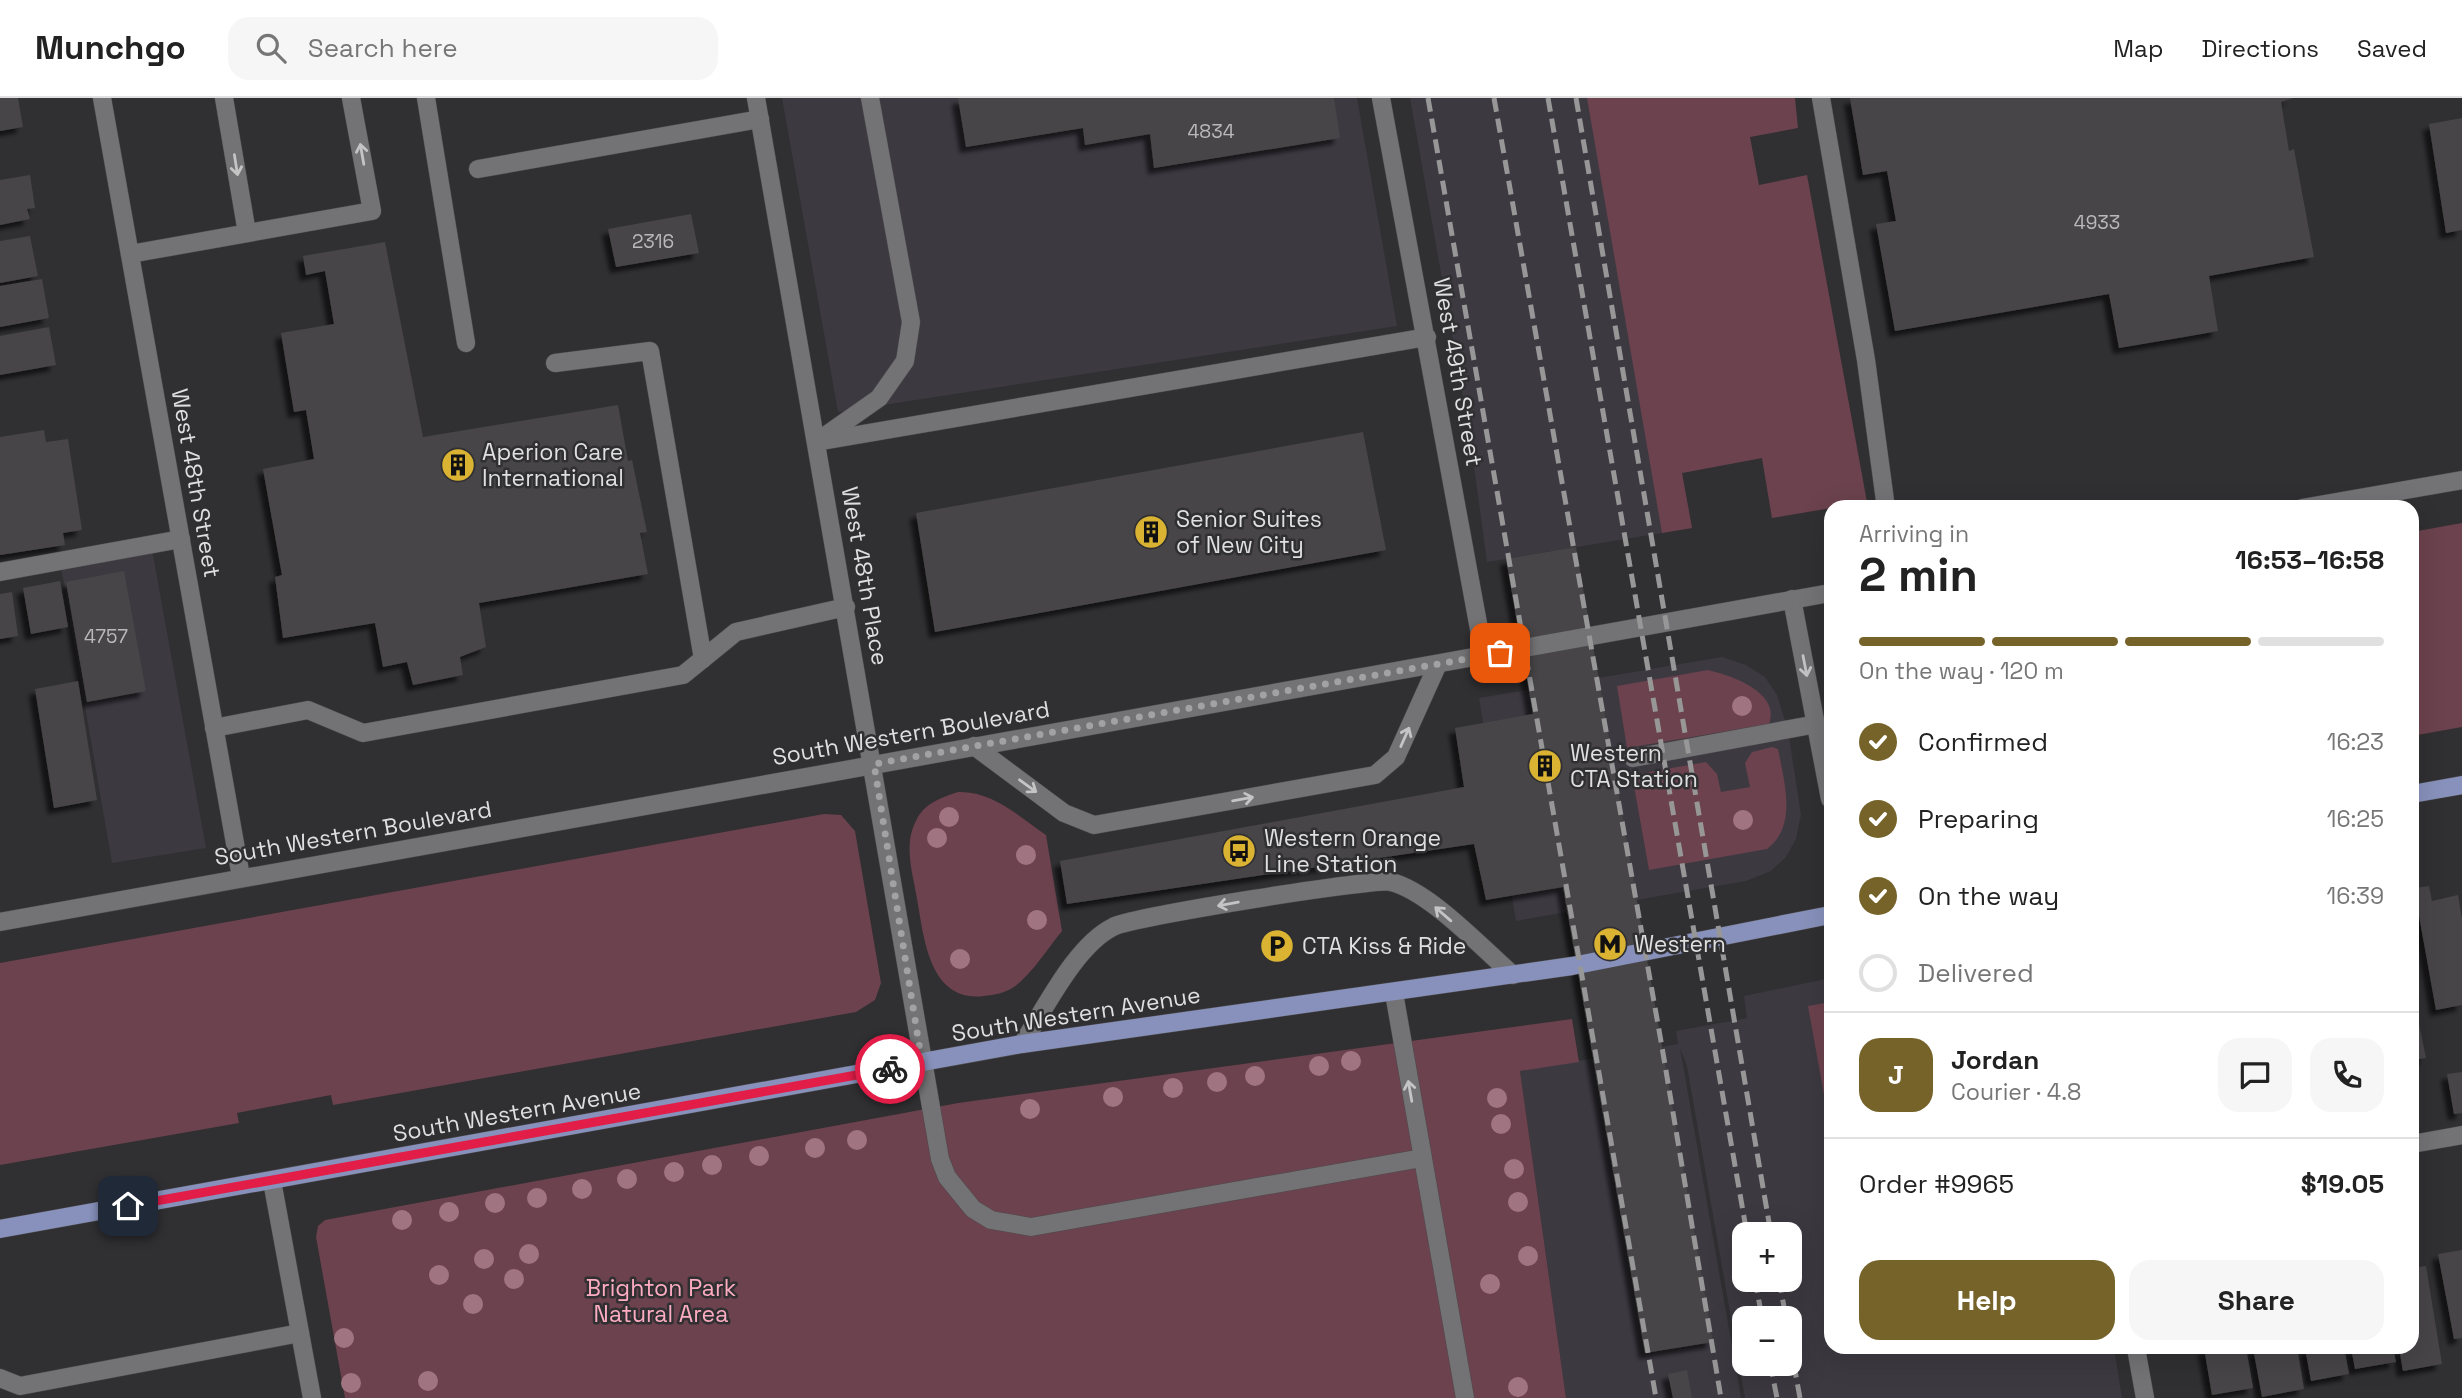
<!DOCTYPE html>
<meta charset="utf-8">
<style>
:root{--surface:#fff;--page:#f6f6f6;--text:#222;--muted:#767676;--line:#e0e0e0;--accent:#75632a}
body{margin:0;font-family:"Space Grotesk",sans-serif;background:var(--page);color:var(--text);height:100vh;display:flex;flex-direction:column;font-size:26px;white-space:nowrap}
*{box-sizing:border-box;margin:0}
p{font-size:23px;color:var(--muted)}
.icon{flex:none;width:38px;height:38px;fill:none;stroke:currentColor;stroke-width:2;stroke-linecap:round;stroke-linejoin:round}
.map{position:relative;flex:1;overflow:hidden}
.panel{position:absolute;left:1824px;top:402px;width:595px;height:854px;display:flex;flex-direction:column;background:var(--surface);border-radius:21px;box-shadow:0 7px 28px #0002}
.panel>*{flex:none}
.tools{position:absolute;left:1732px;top:1124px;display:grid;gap:14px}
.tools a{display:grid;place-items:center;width:70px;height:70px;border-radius:14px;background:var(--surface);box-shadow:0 7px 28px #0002;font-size:35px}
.pin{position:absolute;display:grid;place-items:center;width:60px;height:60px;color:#fff;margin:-30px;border-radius:14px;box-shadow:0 4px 10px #0006}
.courier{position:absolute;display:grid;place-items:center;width:70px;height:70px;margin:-35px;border:5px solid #e11d48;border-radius:50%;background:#fff;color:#222;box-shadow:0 2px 9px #0007}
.headline em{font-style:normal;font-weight:600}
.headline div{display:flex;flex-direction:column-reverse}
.headline{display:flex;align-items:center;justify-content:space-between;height:119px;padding:0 35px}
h1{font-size:46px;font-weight:600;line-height:52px}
.bar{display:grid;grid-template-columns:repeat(4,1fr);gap:10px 7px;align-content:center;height:84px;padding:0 35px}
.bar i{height:9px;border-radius:5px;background:var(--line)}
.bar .on{background:var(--accent)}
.bar p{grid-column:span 4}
.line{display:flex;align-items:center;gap:18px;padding:0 35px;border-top:2px solid var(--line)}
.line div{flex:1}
.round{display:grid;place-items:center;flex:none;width:74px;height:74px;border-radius:21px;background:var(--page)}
ol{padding:0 35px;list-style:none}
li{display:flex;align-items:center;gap:21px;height:77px}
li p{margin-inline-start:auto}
li .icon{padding:7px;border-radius:50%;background:var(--accent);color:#fff;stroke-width:4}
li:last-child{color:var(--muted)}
li i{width:38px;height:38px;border:4px solid var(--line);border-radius:50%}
.primary-button{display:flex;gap:14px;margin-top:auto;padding:14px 35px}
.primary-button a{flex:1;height:80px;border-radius:21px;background:var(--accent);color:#fff;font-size:28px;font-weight:600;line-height:80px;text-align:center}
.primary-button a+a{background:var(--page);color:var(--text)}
header{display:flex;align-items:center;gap:42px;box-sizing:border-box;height:98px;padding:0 35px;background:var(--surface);border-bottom:2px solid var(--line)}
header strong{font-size:33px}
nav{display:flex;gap:38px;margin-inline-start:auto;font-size:24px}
.search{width:490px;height:63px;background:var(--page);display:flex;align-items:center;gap:18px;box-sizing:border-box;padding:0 24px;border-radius:21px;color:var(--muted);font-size:26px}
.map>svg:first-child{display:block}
.built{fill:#3c3941;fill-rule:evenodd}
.green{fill:#6b424d}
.building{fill:#474546;filter:url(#shadow)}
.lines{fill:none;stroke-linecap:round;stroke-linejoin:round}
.minor-casing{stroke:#4c4b4d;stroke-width:19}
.major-casing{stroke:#4c4b4d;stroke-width:19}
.minor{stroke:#737274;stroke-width:18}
.major{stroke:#8791bb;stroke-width:18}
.rail{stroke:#979798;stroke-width:5;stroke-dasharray:14 7;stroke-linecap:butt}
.tree{fill:#a17481}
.oneway{stroke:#c4c4c5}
.done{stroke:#a2a1a3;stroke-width:7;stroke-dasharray:0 12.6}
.route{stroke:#e11d48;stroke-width:9}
.labels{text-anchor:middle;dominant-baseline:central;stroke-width:5;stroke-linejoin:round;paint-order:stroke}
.number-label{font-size:19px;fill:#b9b8ba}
.street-label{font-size:23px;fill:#dfdfe0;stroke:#302f32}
.poi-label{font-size:23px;fill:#dfdfe0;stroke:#302f32;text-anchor:start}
.park-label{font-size:23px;fill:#feacc2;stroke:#302f32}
</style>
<header>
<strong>Munchgo</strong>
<div class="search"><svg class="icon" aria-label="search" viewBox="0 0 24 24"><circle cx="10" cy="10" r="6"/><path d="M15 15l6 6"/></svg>Search here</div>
<nav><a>Map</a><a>Directions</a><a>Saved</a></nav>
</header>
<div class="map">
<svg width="2462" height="1300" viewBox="0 0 2462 1300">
<defs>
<filter id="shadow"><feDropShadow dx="-6" dy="6" stdDeviation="2" flood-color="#0009"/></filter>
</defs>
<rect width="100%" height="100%" fill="#302f32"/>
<g class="built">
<path d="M782,0h575l40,228 -559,86z"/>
<path d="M1410,0h333l29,420 -10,-60 -80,15 10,55 -205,34 -17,-125z"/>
<path d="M151,446l55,304 -94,15 -52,-302z"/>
<path d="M1722,559l24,8 19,12 12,18 11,35 13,85 -5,24 -10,18 -15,14 -25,10 -230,40 -37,-223z"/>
<path d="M1830,880v370h284l8,50h-377l-58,-332 -7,-18 61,350h-175l-46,-327 158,-27 -2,-13 71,-13 -3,-22zM1745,1136h45v45h-45zM1745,1220h45v45h-45z"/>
</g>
<g class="green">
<path d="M1587,0h208l3,30 -48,9 9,48 48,-10 60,327 -95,16 -10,-60 -80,15 10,55 -30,5z"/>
<path d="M2462,425v204l-50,9v-204z"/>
<path d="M1708,572c22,5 73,22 61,54l-142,24 -10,-62z"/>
<path d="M1772,649l6,2c6,32 20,77 -11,100l-118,21 -17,-95 74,-13 11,12 4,18 29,-5 -5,-24 7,-11z"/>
<path d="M958,694c35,-1 60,24 88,43l16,96c-14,17 -30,43 -48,56 -9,6 -20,8 -30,9 -55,7 -60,-59 -67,-97 -4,-25 -14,-54 -1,-78 8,-18 25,-23 42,-29z"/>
<path d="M824,716l17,1 14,16 26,152 -6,17 -19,12 -523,93 -2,-10 -94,18 2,10 -239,42v-202z"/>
<path d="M1830,904v126l-22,-122z"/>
<path d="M1572,921l7,43 -59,9 46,327h-1221l-29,-161 2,-11 7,-6 633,-117z"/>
</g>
<g class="building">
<path d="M0,0h18l5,29 -23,4z"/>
<path d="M958,0h376l6,40 -186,30 -4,-34 -65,11 -2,-17 -117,19z"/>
<path d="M1850,0h443l-12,4 8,49 5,-2 20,108 -105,19 9,55 -28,5 -71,12 -10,-54 -214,37 -19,-107 20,-3 -9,-50 -24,4z"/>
<path d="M2462,20v112l-16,3 -17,-109z"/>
<path d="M30,77l5,33 -8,1 3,10 -30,6v-45z"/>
<path d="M691,116l8,39 -83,14 -8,-38z"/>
<path d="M30,138l8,40 -38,7v-42z"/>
<path d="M385,144l38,195 195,-32 10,56 4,-1 15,72 -7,1 8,41 -169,29 7,44 -26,10 3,18 -50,10 -6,-23 -24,5 -8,-44 -92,15 -8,-61 7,-2 -19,-106 51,-10 -8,-49 -12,2 -13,-79 53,-9 -9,-53 -19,4 -3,-19z"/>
<path d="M42,181l7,39 -49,9v-41z"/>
<path d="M49,229l7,38 -56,10v-39z"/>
<path d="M44,332l2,12 22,-3 14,91 -19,3 2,12 -65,10v-118z"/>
<path d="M1363,334l23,118 -451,82 -19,-119z"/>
<path d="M1576,449l137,795 -68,11 -82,-466 -77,13 -12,-56 -407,60 -7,-43 404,-74 -9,-59 78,-14 -27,-155z"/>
<path d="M124,473l22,120 -59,11 -21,-120z"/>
<path d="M60,483l8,46 -37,7 -8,-46z"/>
<path d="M12,494l6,44 -18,3v-45z"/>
<path d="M78,583l19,119 -43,8 -19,-119z"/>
<path d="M2429,788l3,15 26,-6 4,24v86l-26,5 -22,-122z"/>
<path d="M2412,892l14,68 -14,2z"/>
<path d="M2462,974v41l-8,1 -7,-40z"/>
<path d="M2462,1152v88l-8,1 -16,-85z"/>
<path d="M2426,1168l16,98 -39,7 -4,-23h13v-80z"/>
<path d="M2204,1250h42l7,40 -41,7z"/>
<path d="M2253,1250h44l7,41 -42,8z"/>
<path d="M2305,1250h39l5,26 -38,7z"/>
<path d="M2351,1250h42l3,14 -41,7z"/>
<path d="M1687,1272l5,28h-19l-5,-24z"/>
</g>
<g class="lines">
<g class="minor-casing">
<g id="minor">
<path d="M102,0l139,779"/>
<path d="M224,0l23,135"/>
<path d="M426,0l40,245"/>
<path d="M756,0l184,1061 7,18 26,32 18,11 40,7 391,-69"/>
<path d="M1381,0l103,558"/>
<path d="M1821,0l45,262 20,148"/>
<path d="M478,71l282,-50"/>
<path d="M130,156l242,-43 -21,-113"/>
<path d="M555,265l95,-12 53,308"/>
<path d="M822,340l57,-40 26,-37 6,-39 -41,-224"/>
<path d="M816,344l611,-105"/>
<path d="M2302,410l160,-28"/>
<path d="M0,474l181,-33"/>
<path d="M1792,501l38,200"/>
<path d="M214,630l94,-18 55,23 320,-58 53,-43 110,-25"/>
<path d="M974,648l90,67 30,12 281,-50 21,-18 41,-91"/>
<path d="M1633,660l184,-34"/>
<path d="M0,824l1830,-329"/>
<path d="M1394,895l71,405"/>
<path d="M1022,946c23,-35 53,-98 91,-117 17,-10 262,-49 278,-45 38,9 91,66 122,93"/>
<path d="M2412,1046l50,-9"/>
<path d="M272,1083l40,217"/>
<path d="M2136,1250l9,50"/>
<path d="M0,1280l20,8 280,-53"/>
</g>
</g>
<g class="major-casing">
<g id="major">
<path d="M2412,696l50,-9"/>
<path d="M0,1131l1022,-185 550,-78 258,-51"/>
</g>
</g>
<use href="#minor" class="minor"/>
<use href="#major" class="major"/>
<g class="rail">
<path d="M1428,0l228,1300"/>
<path d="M1494,0l168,949 59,351"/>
<path d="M1548,0l199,1136"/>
<path d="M1576,0l195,1136"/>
<path d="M1755,1181l7,39"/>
<path d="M1779,1181l7,39"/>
<path d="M1790,1245l10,55"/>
<path d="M1770,1265l7,35"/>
</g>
</g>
<g class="tree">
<circle cx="1742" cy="608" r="10"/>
<circle cx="949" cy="719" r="10"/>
<circle cx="1743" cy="722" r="10"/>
<circle cx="937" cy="740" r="10"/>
<circle cx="1026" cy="757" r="10"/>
<circle cx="1037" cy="822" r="10"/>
<circle cx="960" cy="861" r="10"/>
<circle cx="1351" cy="963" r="10"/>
<circle cx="1319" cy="968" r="10"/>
<circle cx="1255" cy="978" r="10"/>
<circle cx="1217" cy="984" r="10"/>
<circle cx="1173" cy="990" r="10"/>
<circle cx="1113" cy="999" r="10"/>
<circle cx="1497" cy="1000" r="10"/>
<circle cx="1030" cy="1011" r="10"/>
<circle cx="1501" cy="1026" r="10"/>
<circle cx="857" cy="1042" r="10"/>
<circle cx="815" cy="1050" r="10"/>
<circle cx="759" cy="1058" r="10"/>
<circle cx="712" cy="1067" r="10"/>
<circle cx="1514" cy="1071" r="10"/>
<circle cx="674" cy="1074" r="10"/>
<circle cx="627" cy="1081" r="10"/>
<circle cx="582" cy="1091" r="10"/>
<circle cx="537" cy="1100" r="10"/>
<circle cx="1518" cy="1104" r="10"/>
<circle cx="495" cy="1105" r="10"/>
<circle cx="449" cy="1114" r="10"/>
<circle cx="402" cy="1122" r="10"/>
<circle cx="529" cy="1156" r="10"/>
<circle cx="1528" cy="1158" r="10"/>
<circle cx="484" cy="1161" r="10"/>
<circle cx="439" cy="1177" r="10"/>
<circle cx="514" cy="1181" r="10"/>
<circle cx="1490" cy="1186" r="10"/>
<circle cx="473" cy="1206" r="10"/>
<circle cx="344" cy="1240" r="10"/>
<circle cx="428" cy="1283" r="10"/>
<circle cx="351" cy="1285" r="10"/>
<circle cx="1518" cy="1289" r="10"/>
</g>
<defs><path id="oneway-shaft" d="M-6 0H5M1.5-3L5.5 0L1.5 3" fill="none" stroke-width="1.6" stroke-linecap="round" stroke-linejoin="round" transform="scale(1.75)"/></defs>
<g class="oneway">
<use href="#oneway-shaft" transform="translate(362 56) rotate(-100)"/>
<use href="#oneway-shaft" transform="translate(236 67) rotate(81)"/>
<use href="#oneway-shaft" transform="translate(1805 568) rotate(79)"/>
<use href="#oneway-shaft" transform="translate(1405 639) rotate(-66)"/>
<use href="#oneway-shaft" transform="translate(1028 688) rotate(36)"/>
<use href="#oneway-shaft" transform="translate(1243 701) rotate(-10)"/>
<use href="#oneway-shaft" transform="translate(1228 806) rotate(170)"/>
<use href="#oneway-shaft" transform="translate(1443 816) rotate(-139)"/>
<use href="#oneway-shaft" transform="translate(1410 993) rotate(-100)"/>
</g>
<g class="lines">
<path class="done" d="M890,971l32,-6 -48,-299 626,-111"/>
<path class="route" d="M128,1108l762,-137"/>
</g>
<defs>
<g id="building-disc" transform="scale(1.75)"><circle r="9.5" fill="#dbb333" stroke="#302f32"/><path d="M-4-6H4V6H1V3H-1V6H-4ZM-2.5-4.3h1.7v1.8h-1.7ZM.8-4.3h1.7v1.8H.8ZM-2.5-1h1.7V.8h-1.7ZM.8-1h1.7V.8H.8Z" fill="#111"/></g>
<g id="bus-disc" transform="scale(1.75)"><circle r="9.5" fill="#dbb333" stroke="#302f32"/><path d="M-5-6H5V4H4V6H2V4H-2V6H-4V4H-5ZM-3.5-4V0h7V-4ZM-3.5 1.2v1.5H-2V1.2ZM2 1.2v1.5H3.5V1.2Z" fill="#111"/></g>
<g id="metro-disc" transform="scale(1.75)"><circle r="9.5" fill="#dbb333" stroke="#302f32"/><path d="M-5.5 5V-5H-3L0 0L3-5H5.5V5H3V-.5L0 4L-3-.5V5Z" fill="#111"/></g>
<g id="parking-disc" transform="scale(1.75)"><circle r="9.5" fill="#dbb333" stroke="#302f32"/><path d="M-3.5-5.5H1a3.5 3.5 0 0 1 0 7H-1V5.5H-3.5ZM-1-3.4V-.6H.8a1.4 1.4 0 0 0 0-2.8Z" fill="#111"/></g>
</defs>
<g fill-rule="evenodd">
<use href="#building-disc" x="458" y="367"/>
<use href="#building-disc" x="1151" y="434"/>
<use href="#building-disc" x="1545" y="668"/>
<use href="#bus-disc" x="1239" y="753"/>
<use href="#metro-disc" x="1610" y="846"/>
<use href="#parking-disc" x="1277" y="848"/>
</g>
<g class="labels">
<g class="number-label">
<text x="1211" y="33">4834</text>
<text x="2097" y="124">4933</text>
<text x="653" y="143">2316</text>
<text x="106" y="538">4757</text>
</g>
<g class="street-label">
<text transform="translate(1458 274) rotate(80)">West 49th Street</text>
<text transform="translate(196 385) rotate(80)">West 48th Street</text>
<text transform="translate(865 478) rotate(80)">West 48th Place</text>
<text transform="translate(911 635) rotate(-10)">South Western Boulevard</text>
<text transform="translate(353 735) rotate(-10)">South Western Boulevard</text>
<text transform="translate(1076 916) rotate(-9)">South Western Avenue</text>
<text transform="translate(517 1014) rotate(-10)">South Western Avenue</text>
</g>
<g class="poi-label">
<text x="482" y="354">Aperion Care<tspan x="482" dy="26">International</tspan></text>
<text x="1176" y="421">Senior Suites<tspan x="1176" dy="26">of New City</tspan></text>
<text x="1570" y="655">Western<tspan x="1570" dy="26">CTA Station</tspan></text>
<text x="1264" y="740">Western Orange<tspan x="1264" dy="26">Line Station</tspan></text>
<text x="1634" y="846">Western</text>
<text x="1302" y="848">CTA Kiss &amp; Ride</text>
</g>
<g class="park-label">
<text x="661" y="1190">Brighton Park<tspan x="661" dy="26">Natural Area</tspan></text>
</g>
</g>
</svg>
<div class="tools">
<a>+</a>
<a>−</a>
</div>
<div class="pin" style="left:1500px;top:555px;background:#ea580c"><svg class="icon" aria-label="bag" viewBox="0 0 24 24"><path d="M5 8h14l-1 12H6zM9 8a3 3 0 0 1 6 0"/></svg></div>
<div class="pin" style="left:128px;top:1108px;background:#1f2937"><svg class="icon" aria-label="home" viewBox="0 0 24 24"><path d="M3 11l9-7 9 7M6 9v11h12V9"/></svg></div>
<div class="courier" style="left:890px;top:971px"><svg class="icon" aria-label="bike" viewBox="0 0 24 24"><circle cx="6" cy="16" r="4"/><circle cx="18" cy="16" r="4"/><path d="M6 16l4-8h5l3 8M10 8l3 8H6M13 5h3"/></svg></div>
<section class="panel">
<div class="headline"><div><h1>2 min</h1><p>Arriving in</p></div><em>16:53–16:58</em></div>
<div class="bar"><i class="on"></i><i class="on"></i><i class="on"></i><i></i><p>On the way · 120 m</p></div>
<ol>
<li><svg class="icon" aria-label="check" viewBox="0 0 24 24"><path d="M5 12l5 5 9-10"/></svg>Confirmed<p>16:23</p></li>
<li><svg class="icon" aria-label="check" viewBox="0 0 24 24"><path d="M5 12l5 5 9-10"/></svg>Preparing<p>16:25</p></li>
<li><svg class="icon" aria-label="check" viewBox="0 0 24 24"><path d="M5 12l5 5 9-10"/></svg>On the way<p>16:39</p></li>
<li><i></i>Delivered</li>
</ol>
<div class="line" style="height:126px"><b class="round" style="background:var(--accent);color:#fff">J</b><div><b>Jordan</b><p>Courier · 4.8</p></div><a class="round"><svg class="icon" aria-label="chat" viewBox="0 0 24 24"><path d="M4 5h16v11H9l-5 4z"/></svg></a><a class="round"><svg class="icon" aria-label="phone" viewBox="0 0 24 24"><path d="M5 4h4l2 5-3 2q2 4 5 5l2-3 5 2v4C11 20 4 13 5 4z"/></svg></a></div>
<div class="line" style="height:91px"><div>Order #9965</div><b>$19.05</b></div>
<div class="primary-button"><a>Help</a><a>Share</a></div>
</section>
</div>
